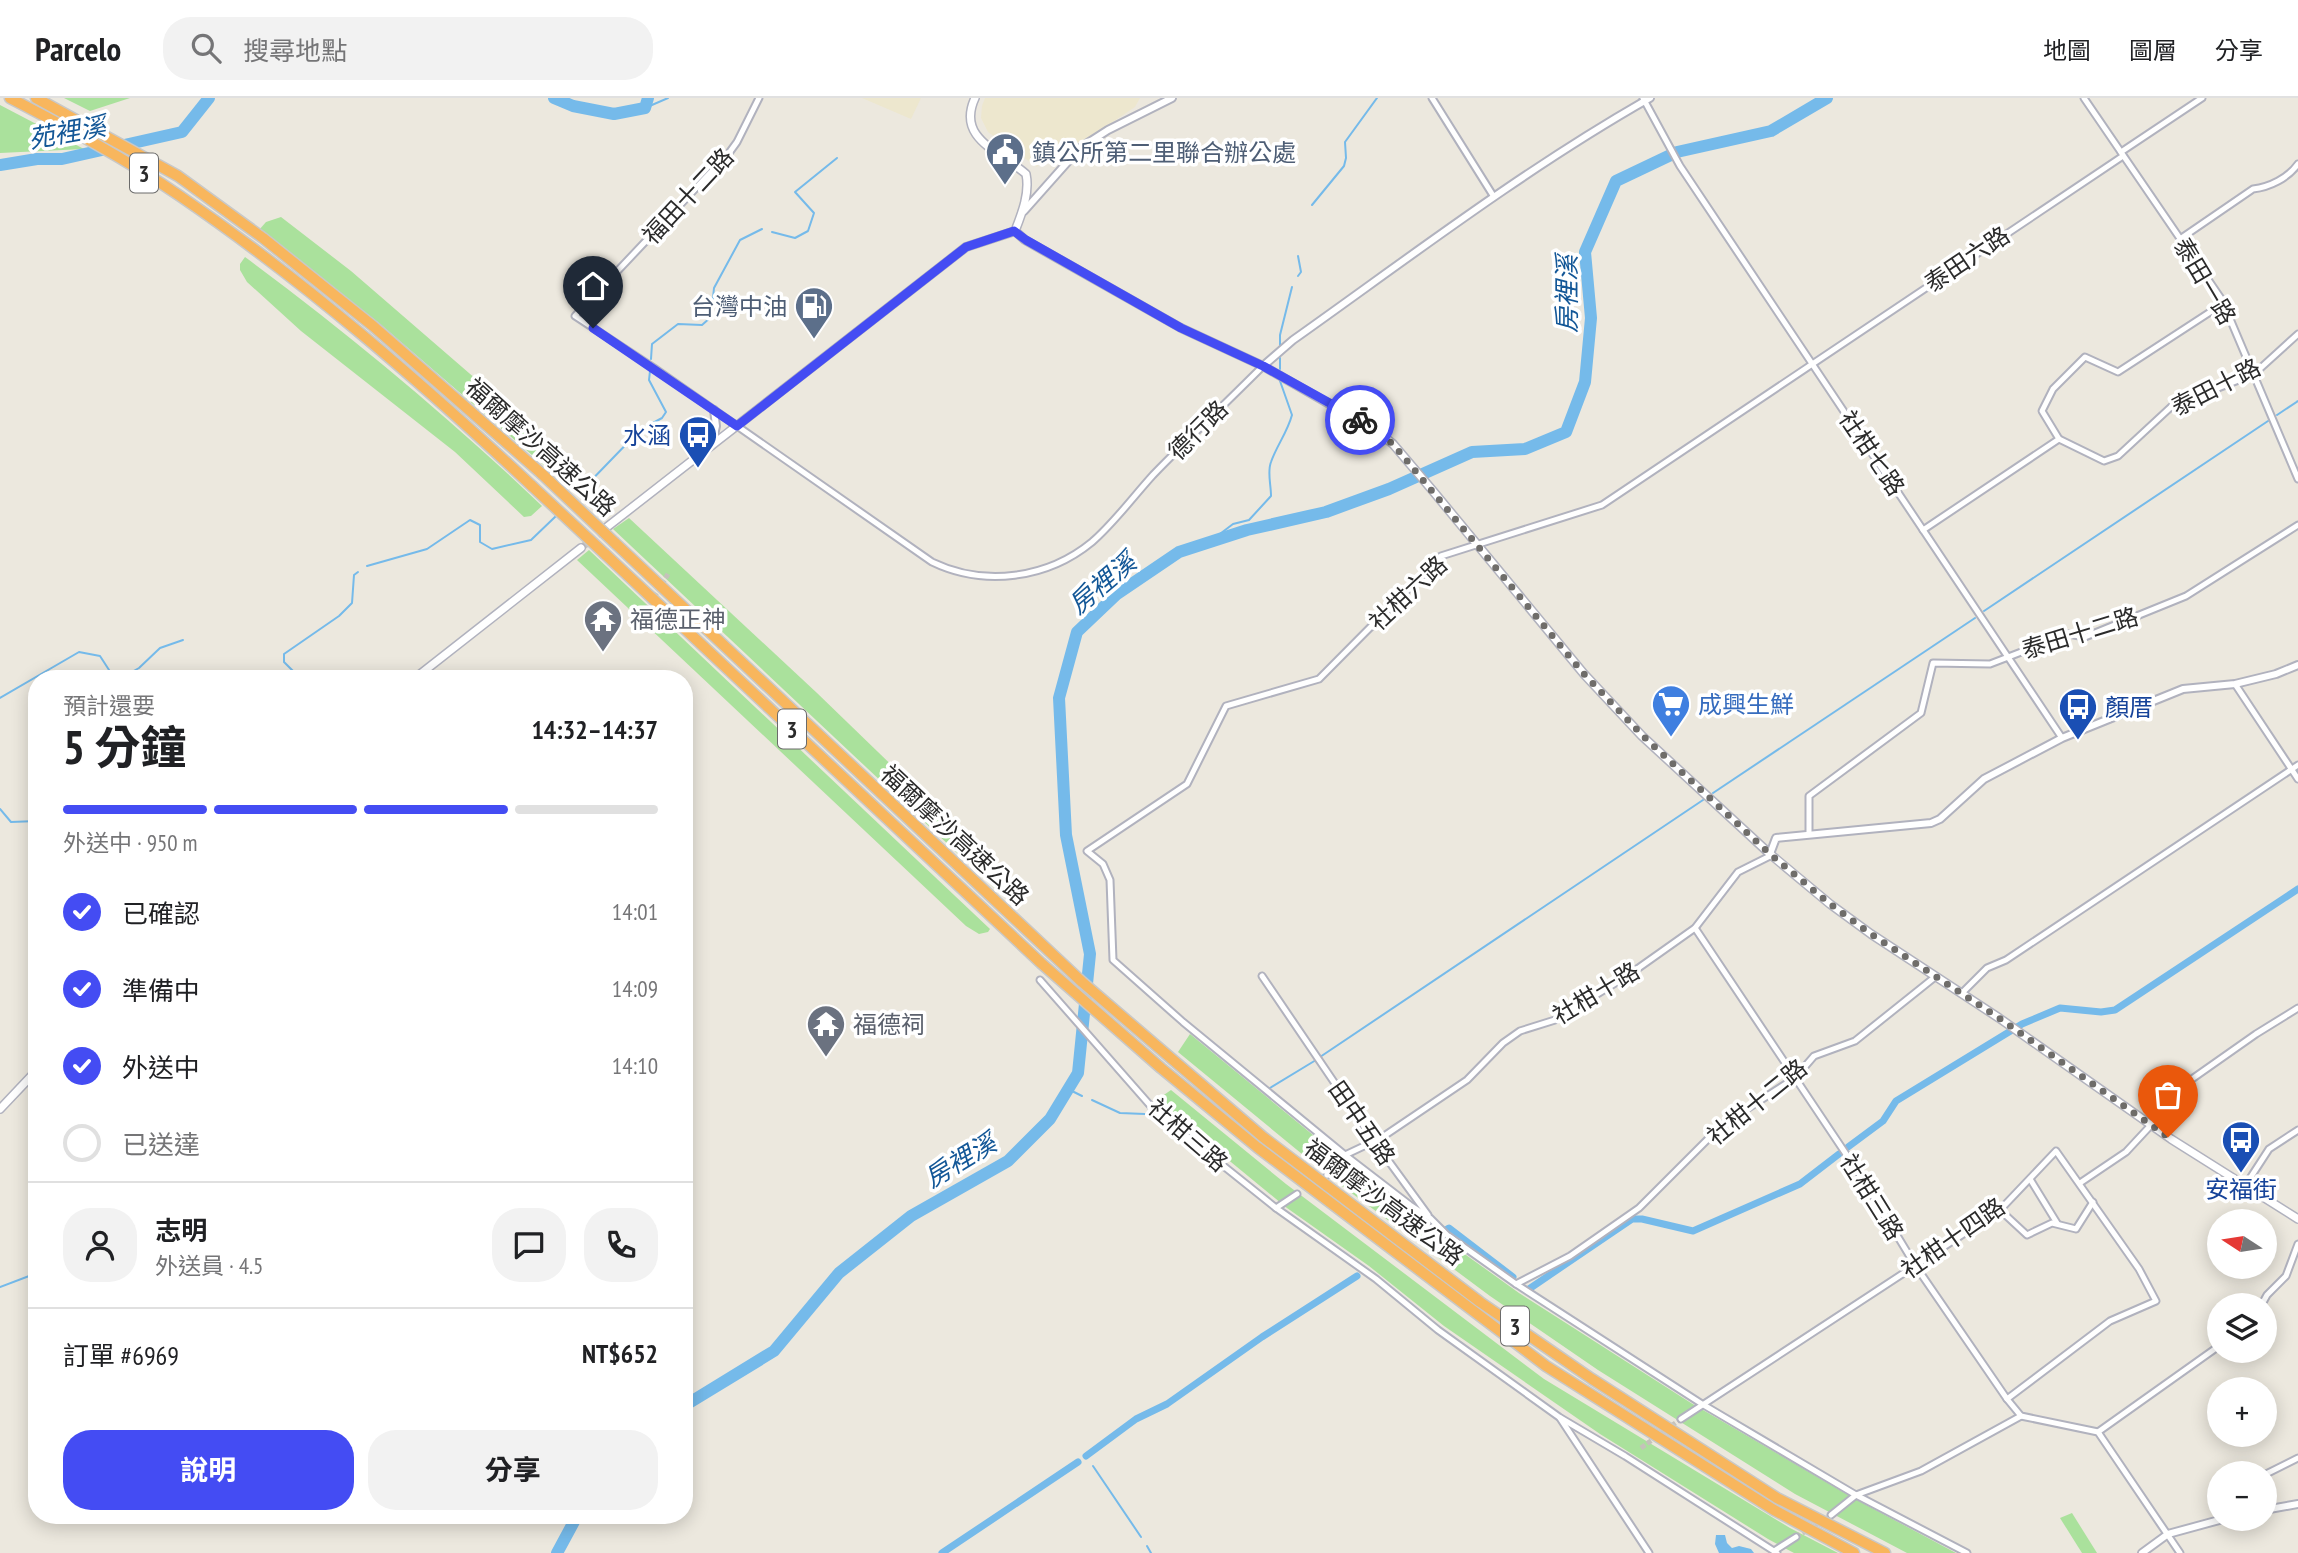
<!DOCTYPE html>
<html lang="zh-TW">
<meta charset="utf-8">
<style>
:root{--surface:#fff;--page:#f2f2f2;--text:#202124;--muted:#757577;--line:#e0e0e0;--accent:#444cf3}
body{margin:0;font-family:"PT Sans Narrow","Noto Sans TC",sans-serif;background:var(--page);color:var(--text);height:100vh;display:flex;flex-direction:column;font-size:26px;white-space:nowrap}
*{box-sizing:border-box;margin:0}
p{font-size:23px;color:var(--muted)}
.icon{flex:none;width:38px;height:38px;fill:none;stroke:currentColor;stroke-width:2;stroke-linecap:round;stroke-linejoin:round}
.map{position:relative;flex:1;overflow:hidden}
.drawer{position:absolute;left:28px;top:572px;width:665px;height:854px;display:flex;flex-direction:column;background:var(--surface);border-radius:28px;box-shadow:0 4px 18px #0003}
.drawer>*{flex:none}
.needle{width:46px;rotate:282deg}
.buttons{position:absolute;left:2207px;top:1111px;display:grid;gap:14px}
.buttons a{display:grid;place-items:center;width:70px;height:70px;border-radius:50%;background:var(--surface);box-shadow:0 4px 18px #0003;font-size:35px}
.pin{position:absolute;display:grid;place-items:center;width:60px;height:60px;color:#fff;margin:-72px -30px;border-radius:50% 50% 50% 0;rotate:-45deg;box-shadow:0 0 7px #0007}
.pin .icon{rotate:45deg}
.courier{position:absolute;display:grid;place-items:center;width:70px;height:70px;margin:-35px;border:5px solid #444cf3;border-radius:50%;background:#fff;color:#222;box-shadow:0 2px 9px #0007}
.head em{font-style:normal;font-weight:700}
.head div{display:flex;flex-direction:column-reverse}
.head{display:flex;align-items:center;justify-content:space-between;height:119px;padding:0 35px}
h1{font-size:46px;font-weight:700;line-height:52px}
.bar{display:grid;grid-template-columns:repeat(4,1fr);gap:10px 7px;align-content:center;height:84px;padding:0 35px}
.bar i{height:9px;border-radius:5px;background:var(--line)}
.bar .on{background:var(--accent)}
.bar p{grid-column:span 4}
.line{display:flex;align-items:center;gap:18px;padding:0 35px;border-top:2px solid var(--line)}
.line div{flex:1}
.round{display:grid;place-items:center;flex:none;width:74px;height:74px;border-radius:28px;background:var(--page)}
ol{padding:0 35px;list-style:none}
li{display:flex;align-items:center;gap:21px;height:77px}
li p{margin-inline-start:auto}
li .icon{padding:7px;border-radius:50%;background:var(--accent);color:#fff;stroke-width:4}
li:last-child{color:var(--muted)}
li i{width:38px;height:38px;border:4px solid var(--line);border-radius:50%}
.button{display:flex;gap:14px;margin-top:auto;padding:14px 35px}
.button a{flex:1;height:80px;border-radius:28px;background:var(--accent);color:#fff;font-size:28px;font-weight:700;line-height:80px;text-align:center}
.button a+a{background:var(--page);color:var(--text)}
header{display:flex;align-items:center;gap:42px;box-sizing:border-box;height:98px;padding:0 35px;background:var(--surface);border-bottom:2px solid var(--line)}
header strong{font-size:33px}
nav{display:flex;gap:38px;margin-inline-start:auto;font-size:24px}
.search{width:490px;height:63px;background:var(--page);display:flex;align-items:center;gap:18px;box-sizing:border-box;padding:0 24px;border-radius:28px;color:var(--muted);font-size:26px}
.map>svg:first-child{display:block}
.education{fill:#ede7ce}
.green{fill:#aae19c}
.water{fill:#75baea}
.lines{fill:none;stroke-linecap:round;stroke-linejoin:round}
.stream{stroke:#75baea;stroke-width:2}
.canal{stroke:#75baea;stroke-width:7}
.river{stroke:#75baea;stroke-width:12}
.minor-tunnel{stroke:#c5c2ba;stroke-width:5;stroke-dasharray:5 2.5;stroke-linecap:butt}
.secondary-tunnel{stroke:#c5c2ba;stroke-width:7;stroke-dasharray:7 3.5;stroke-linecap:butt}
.minor-casing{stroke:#b1b2be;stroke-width:9}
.tertiary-casing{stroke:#b1b2be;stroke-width:10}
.secondary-casing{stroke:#b1b2be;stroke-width:10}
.motorway-casing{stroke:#c8c8c8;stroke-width:13}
.minor{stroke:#fff;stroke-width:5}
.tertiary{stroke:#fff;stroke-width:6}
.secondary{stroke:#fff;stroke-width:7}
.motorway{stroke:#f8b65d;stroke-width:10}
.motorway-bridge-casing{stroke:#c8c8c8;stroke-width:13;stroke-linecap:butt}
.motorway-bridge{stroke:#f8b65d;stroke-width:10}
.done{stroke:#6f6d6a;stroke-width:7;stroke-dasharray:0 12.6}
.route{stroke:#444cf3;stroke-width:9}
.labels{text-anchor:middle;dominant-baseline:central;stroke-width:7;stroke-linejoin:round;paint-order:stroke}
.shield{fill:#fff;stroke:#6b6b6b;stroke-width:2}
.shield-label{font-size:23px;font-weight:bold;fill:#2b2b2b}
.service-label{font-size:24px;fill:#4e5e75;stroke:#fff;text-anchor:start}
.street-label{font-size:24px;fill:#2b2b2b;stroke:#fff}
.transit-label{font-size:24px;fill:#164399;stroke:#fff;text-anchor:end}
.worship-label{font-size:24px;fill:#5b616d;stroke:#fff;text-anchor:start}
.shop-label{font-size:24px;fill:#366cbe;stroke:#fff;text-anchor:start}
.water-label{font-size:26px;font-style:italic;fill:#135797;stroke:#fff}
</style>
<header>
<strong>Parcelo</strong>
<div class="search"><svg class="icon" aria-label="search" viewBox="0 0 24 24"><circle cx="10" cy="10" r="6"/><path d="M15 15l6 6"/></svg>搜尋地點</div>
<nav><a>地圖</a><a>圖層</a><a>分享</a></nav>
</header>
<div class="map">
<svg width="2298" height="1455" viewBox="0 0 2298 1455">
<rect width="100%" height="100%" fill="#ece8de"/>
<g class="education">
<path d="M862,0h59l-10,21z"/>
<path d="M985,0h155l-5,9 -64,43 -9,4 -18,-6 -7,19 -49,-35 -7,-14 1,-12z"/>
</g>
<g class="green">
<path d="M64,0h66l-40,13z"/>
<path d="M0,7l84,44 -84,4z"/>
<path d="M281,119l70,54 221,191 3,12 -6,13 -190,-164 -120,-93 7,-8z"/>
<path d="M245,159c104,77 204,160 297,249l-11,10 -7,1 -69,-65 -154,-121 -54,-49 -7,-12v-6z"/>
<path d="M629,420l188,175 182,176 6,12 -2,15 -390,-367z"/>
<path d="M589,452l401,379 -2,3 -9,2 -13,-8 -389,-366z"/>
<path d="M1190,936l223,183 106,76 172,110 164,96 101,54h-49l-112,-59 -197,-124 -108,-74 -160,-119 -152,-125z"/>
<path d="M1171,992l115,94 258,195 246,149 48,25h-44l-26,-14 -168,-105 -156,-108 -75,-60 -82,-58 -123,-101 -6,-8z"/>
<path d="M2072,1415l25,40h-15l-22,-35z"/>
</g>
<path class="water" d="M1716,1437h9l2,8 5,5 7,-2 12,3 3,4h-35l-4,-9z"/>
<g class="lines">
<g class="stream">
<path d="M645,10l23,-10"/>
<path d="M1312,107l32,-39 2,-8 -1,-16 32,-44"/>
<path d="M772,134l23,6 13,-7 6,-18 -19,-21 42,-34"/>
<path d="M1298,158l3,16 -3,4"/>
<path d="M1280,247v-10l12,-48"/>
<path d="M651,261l1,-15 26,-20 24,1 9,-8 3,-29 26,-48 22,-11"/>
<path d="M1280,271v-11"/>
<path d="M2277,317l21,-14"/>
<path d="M579,395l61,-63 22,-12 4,-6 -17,-32 1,-9"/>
<path d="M1208,445l25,-19 16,-4 22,-24c0,-12 -4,-24 0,-34 6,-17 16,-29 21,-47l-12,-34"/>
<path d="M367,468l60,-17 43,-29 10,5v17l12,7 39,-9 25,-24"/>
<path d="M1984,513l284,-190"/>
<path d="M301,581l-17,-17v-8l55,-38 13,-13 2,-28 4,-3"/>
<path d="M0,600l79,-46 21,4 11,17 12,4 16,-9 21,-20 23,-8"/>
<path d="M1713,695l262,-175"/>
<path d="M0,711l11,13 26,-1"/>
<path d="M1320,959l383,-257"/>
<path d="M1270,990l46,-28"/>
<path d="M1068,991l14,7"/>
<path d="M1092,1002l28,13 25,1"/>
<path d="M0,1189l37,-14"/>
<path d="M1086,1358l1,1"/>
<path d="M1093,1368l48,71"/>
<path d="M1147,1448l4,7"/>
</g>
<g class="canal">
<path d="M1848,1049l35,-26 13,-20 126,-77 38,-16 41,4 14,-2 183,-121"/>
<path d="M1436,1138l13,-8 64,49"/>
<path d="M1529,1191l103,-70h10l51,12 107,-47 39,-30"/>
<path d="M1086,1358l50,-37 31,-15 95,-67 95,-61"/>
<path d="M942,1455l136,-91"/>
</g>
<g class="river">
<path d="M554,0l19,8 41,8 31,-6 3,-10"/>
<path d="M0,67l37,-6h25l120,-27 27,-34"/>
<path d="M684,1308l90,-55 65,-78 72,-57 97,-55 42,-42 28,-46 12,-119 -24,-119 -7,-137 18,-66 40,-38 62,-42 68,-22 79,-18 63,-23 83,-37 53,-3 41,-17 19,-50 6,-64 -6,-66 31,-71 61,-29 94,-21 56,-33"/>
<path d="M557,1455l20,-37"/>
</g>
<g class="minor-tunnel">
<path d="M646,512l22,-36"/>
<path d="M1641,1350l40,-29"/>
<path d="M1796,1439l35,-22"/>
</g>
<path class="secondary-tunnel" d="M581,450l24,-19"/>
<g class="minor-casing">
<g id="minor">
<path d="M759,0l-22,44 -8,11 -154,163 79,52 278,194c52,25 115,17 160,-20 22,-19 41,-45 61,-67 36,-37 74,-73 110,-109"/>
<path d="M1432,0l62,99"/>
<path d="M1643,0l37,68 382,572"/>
<path d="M2084,0l138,202 76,179"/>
<path d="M2121,54l81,-54"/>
<path d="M2180,141l73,-50c17,-2 35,-11 45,-25"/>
<path d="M2059,341l-17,-28 11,-22 32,-32 33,15 106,-69"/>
<path d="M1923,432l136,-91 45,22 14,-5 54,-50 82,-32 44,-40"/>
<path d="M2235,586l63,95"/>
<path d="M1809,736v-38l112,-83 12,-50 57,1 78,-30 17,3 101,-41 112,-71"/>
<path d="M1695,830l169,253 51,84 92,134 14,17 77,16 82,121"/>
<path d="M1262,878l112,165 54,74"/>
<path d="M1040,882l116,132 120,96"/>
<path d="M1962,895l25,-25 19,-8 292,-195"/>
<path d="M1327,1077l18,-20 36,-17 86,-58 36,-37 17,-12 35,-11 75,-46 65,-46 43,-56 30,-15 2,-3"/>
<path d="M2030,1081l27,44"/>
<path d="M2080,1085l46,-31 26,-28 30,-38 74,-52 42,-26"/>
<path d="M2245,1088l24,-37 29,-19"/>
<path d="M1297,1096l-21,14 100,71 62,51 121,87 66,39 152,97"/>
<path d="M2000,1112l27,25 25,-12 24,6 17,-27"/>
<path d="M1516,1186l54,-28 69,-48 83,-83 73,-47 19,-22 41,-15 80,-64"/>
<path d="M2261,1208l6,-11 19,-19 12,-32"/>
<path d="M1560,1320l89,135"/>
<path d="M1681,1321l319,-209 56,-59 83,118 17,32 -46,20 -103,78"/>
<path d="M2098,1334l121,-86"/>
<path d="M2264,1377l34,-17"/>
<path d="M2264,1397l3,15"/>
<path d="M1831,1417l25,-20 65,-24 100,-55"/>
<path d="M1774,1453l22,-14"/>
<path d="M1967,1455l-111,-58 -154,-91 -186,-120 -69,-49 -17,-17 -20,-13 -65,-50 -162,-133 -70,-62 -3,-80 -7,-16 -16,-13 100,-67 39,-78 93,-27 122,-123 161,-51 521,-349"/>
</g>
</g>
<g class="tertiary-casing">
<g id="tertiary">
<path d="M1024,113l56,-63 28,-18 64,-32"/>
<path d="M1263,268l30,-26c117,-83 232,-171 357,-242"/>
<path d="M712,347l4,-19 -2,-16"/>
<path d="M1770,756l6,-16 155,-15 9,-4 44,-40 78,-41 121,-49 52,-5 41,-10 22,-9"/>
<path d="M2264,1412l34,-6"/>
<path d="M2142,1455l26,-19 55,-15"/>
</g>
</g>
<g class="secondary-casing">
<g id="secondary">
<path d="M1015,133l10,9 156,88 82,38 115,66 15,12 40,47 151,183 58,62 128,118 60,50 41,30 128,84 172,121 127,80"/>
<path d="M607,429l359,-280 49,-16c7,-18 15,-38 11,-57 -26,-23 -70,-35 -51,-76"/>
<path d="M414,581l167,-131"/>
<path d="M0,1011l37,-39"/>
</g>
</g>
<g class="motorway-casing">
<g id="motorway">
<path d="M10,0c58,30 116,61 170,98 126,86 241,186 352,290"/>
<path d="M36,0l142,78 85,62 110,88 169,148"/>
<path d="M615,445l467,439 181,155 217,165 112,77 185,119 108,55"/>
<path d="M605,456l436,409 120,105 96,79 289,219 228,144 80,43"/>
</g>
</g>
<use href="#minor" class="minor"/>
<use href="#tertiary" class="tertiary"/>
<use href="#secondary" class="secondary"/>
<use href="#motorway" class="motorway"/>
<g class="motorway-bridge-casing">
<g id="motorway-bridge">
<path d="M542,376l73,69"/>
<path d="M532,388l73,68"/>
</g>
</g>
<use href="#motorway-bridge" class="motorway-bridge"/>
</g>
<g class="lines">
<path class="done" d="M1360,322l33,24 191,230 59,62 127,118 60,50 41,30 128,84 169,119"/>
<path class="route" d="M593,230l144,98 229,-179 48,-16 12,9 155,88 82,38 97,54"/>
</g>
<defs>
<g id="civic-pin" transform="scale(2.0125)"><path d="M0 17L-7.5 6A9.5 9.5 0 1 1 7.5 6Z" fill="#5c6f8a" stroke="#fff"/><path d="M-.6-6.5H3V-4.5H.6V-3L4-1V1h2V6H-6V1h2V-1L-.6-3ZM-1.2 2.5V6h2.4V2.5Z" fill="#fff"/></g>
<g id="fuel-pin" transform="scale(2.0125)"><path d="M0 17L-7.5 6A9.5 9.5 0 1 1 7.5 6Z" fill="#5c6f8a" stroke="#fff"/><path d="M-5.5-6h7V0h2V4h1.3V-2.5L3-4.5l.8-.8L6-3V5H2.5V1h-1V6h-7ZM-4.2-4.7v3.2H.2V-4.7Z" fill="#fff"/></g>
<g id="bus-pin" transform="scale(2.0125)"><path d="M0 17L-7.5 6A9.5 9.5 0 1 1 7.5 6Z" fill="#1a4fb4" stroke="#fff"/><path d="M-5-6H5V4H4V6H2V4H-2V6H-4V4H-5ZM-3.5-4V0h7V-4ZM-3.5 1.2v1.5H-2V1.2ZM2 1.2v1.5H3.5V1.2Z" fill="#fff"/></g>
<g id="temple-pin" transform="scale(2.0125)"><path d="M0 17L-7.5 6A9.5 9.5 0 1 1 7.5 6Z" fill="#6b7280" stroke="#fff"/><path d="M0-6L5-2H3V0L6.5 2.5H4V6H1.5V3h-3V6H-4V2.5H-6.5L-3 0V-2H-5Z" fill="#fff"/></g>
<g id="supermarket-pin" transform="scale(2.0125)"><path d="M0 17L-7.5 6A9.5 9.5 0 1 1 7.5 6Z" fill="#3f7fe0" stroke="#fff"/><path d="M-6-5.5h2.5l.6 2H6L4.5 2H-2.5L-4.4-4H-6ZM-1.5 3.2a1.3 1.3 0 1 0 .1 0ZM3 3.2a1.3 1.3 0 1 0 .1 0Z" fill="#fff"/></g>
</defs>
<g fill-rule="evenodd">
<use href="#civic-pin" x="1005" y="54"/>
<use href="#fuel-pin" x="814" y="208"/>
<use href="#bus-pin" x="698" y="337"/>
<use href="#temple-pin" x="603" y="521"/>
<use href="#supermarket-pin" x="1671" y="606"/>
<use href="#bus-pin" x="2078" y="609"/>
<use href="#temple-pin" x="826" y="926"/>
<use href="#bus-pin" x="2241" y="1042"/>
</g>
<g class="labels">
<g class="shield">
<rect x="130" y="55.5" width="28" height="39" rx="5"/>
<rect x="778" y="611.5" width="28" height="39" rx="5"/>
<rect x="1501" y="1208.5" width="28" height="39" rx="5"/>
</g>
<g class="shield-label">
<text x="144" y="75">3</text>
<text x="792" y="631">3</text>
<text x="1515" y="1228">3</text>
</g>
<g class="service-label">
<text x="1032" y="54">鎮公所第二里聯合辦公處</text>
<text x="787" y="208" text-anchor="end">台灣中油</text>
</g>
<g class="street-label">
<text transform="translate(688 98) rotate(-47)">福田十二路</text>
<text transform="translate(1967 161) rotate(-34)">泰田六路</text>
<text transform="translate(2205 183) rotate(59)">泰田一路</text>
<text transform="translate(2216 289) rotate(-27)">泰田十路</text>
<text transform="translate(1198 332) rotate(-45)">德行路</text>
<text transform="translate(541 349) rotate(42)">福爾摩沙高速公路</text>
<text transform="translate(1872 355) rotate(56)">社柑七路</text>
<text transform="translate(1408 495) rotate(-43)">社柑六路</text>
<text transform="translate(2080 535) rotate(-17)">泰田十二路</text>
<text transform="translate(955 737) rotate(43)">福爾摩沙高速公路</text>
<text transform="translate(1596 895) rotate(-31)">社柑十路</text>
<text transform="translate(1757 1004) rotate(-39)">社柑十二路</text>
<text transform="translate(1362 1025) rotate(55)">田中五路</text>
<text transform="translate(1188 1037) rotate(41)">社柑三路</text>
<text transform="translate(1872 1099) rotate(58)">社柑三路</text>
<text transform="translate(1384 1104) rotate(37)">福爾摩沙高速公路</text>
<text transform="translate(1953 1140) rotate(-35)">社柑十四路</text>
</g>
<g class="transit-label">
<text x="671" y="337">水涵</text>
<text x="2105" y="609" text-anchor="start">顏厝</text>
<text x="2241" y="1091" text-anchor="middle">安福街</text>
</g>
<g class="worship-label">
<text x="630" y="521">福德正神</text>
<text x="853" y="926">福德祠</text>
</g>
<g class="shop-label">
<text x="1698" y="606">成興生鮮</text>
</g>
<g class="water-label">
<text transform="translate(67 34) rotate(-10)">苑裡溪</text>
<text transform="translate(1566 196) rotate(-90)">房裡溪</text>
<text transform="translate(1102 485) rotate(-40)">房裡溪</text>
<text transform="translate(960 1062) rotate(-31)">房裡溪</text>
</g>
</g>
</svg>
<div class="buttons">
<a><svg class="needle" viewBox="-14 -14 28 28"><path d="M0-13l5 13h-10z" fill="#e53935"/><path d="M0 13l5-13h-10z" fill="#757577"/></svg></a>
<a><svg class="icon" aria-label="layers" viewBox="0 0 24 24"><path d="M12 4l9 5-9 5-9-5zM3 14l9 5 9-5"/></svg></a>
<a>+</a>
<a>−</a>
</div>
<div class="pin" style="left:2168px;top:1039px;background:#ea580c"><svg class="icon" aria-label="bag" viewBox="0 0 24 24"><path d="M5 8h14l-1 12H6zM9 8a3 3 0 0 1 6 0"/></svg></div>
<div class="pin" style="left:593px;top:230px;background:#1f2937"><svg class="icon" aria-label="home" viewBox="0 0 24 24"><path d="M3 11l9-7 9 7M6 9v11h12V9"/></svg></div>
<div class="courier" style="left:1360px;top:322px"><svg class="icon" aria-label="bike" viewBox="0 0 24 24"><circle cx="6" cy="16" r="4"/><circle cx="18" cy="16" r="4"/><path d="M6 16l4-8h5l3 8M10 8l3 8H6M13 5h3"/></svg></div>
<section class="drawer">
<div class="head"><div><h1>5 分鐘</h1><p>預計還要</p></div><em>14:32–14:37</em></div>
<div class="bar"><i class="on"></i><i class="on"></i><i class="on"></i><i></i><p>外送中 · 950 m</p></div>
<ol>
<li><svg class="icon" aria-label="check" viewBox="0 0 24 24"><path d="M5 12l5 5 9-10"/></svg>已確認<p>14:01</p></li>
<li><svg class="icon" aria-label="check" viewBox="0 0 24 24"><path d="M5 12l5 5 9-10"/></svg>準備中<p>14:09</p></li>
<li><svg class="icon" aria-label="check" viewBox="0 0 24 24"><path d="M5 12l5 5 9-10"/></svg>外送中<p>14:10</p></li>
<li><i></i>已送達</li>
</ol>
<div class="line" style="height:126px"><a class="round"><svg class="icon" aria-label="person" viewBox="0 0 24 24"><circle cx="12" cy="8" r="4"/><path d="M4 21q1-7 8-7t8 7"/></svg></a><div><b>志明</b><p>外送員 · 4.5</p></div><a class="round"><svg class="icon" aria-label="chat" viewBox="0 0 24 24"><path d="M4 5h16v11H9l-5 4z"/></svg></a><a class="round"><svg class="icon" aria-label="phone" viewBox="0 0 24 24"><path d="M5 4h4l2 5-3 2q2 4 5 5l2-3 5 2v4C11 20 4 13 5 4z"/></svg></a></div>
<div class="line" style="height:91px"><div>訂單 #6969</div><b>NT$652</b></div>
<div class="button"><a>說明</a><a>分享</a></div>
</section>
</div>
